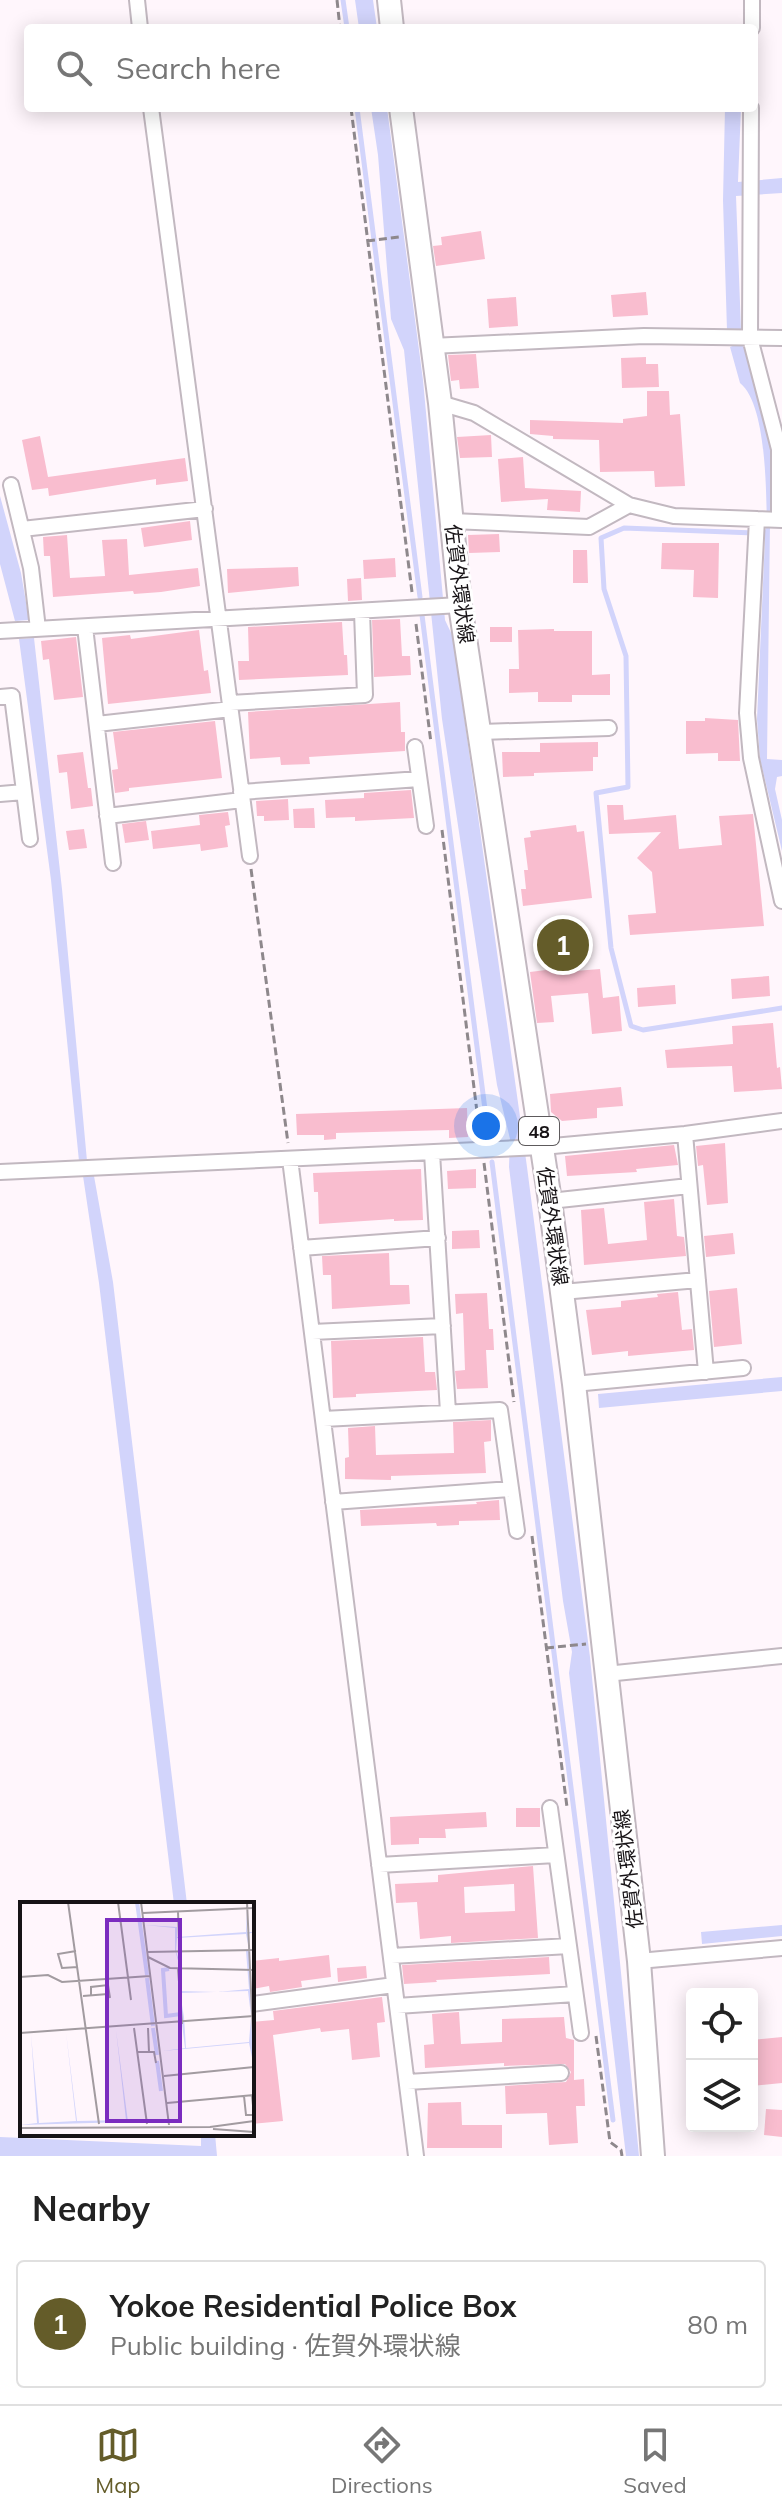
<!DOCTYPE html>
<html lang="en">
<head>
<meta charset="utf-8">
<style>
	body { margin:0; font-family:Mulish,"Noto Sans JP",sans-serif; background:#f2f2f2; color:#222 }
	.controls { position:absolute; right:24px; bottom:24px; display:grid; overflow:hidden; border-radius:8px; box-shadow:0 4px 20px #0003 }
	.controls button { width:72px; height:72px; display:grid; place-items:center; padding:0; border:0; border-bottom:2px solid #e0e0e0; background:#fff; color:#222; font:40px sans-serif }
	.you { position:absolute; left:486px; top:1126px; width:28px; height:28px; margin:-20px; border:6px solid #fff; border-radius:50%; background:#1a73e8; box-shadow:0 0 0 12px #1a73e833 }
	.badge { display:grid; place-items:center; width:52px; height:52px; border-radius:50%; background:#645c29; color:#fff; font-size:26px; font-weight:700 }
	.pin { position:absolute; translate:-50% -50%; border:4px solid #fff; box-shadow:0 2px 8px #0006 }
	.list { margin:0; padding:0; list-style:none }
	h2 { display:flex; justify-content:space-between; align-items:center; height:104px; margin:0; padding:0 32px; font-size:34px }
	h2 small { font-size:26px; font-weight:400; color:#767676 }
	.list li { display:grid; grid-template-columns:52px 1fr auto; gap:24px; align-items:center; box-sizing:border-box; height:128px; margin:0 16px 16px; padding:0 16px; border:2px solid #e0e0e0; border-radius:8px }
	.list b { display:block; font-size:30px; white-space:nowrap }
	.list p { margin:0; font-size:26px; white-space:nowrap; color:#767676 }
	.list em { font-size:26px; font-style:normal; color:#767676 }
	.icon { flex:none; width:44px; height:44px; fill:none; stroke:currentColor; stroke-width:2; stroke-linecap:round; stroke-linejoin:round }
	.map { position:relative; flex:none; width:782px; height:2156px; overflow:hidden }
	.search { position:absolute; background:#fff; box-shadow:0 4px 20px #0003; left:24px; right:24px; top:24px; height:88px; display:flex; align-items:center; gap:20px; box-sizing:border-box; padding:0 28px; border-radius:8px; color:#767676; font-size:30px }
	.sheet { height:248px; background:#fff }
	nav { display:flex; justify-content:space-around; align-items:center; box-sizing:border-box; height:112px; border-top:2px solid #e0e0e0; background:#fff; font-size:22px; color:#767676 }
	nav a { display:grid; justify-items:center; gap:4px }
	nav .on { color:#645c29 }
	.map>svg:first-child { display:block }
	.water { fill:#d2d4fb }
	.lines { fill:none; stroke-linecap:round; stroke-linejoin:round }
	.stream { stroke:#d2d4fb; stroke-width:5 }
	.building { fill:#f9bdcf; fill-rule:evenodd }
	.minor-casing { stroke:#c2b8c0; stroke-width:18 }
	.primary-casing { stroke:#c2b8c0; stroke-width:26 }
	.path { stroke:#8e888c; stroke-width:3; stroke-dasharray:8 4; stroke-linecap:butt }
	.minor { stroke:#fff; stroke-width:14 }
	.primary { stroke:#fff; stroke-width:22 }
	.labels { text-anchor:middle; dominant-baseline:central; stroke-width:6; stroke-linejoin:round; paint-order:stroke }
	.shield { fill:#fff; stroke:#5d5a5c; stroke-width:2 }
	.shield-label { font-size:18px; font-weight:bold; fill:#171316 }
	.street-label { font-size:20px; fill:#171316; stroke:#fff }
	.inset-river { fill:none; stroke:#d2d4fb; stroke-width:4 }
	.inset-road { fill:none; stroke:#a29ba0; stroke-width:2 }
	.view { fill:#7b2cbf; fill-opacity:0.15; stroke:#7b2cbf; stroke-width:4 }
	.inset-edge { fill:none; stroke:#171316; stroke-width:4 }
</style>
</head>
<body>
<div class="map">
<svg width="782" height="2156" viewBox="0 0 782 2156">
	<rect width="100%" height="100%" fill="#fff6fc"/>
	<!-- water -->
	<path class="water" d="M355,0H373L377,28H359Z
		M371,108H387L423,380L445,620L453,637L527,1167L590,1657L639,2156H626L569,1673L572,1652L563,1601L509,1167L510,1139L497,1085L442,719L404,350L391,319L378,155Z
		M725,108H741L738,182L782,178V193L736,196L741,330L737,333L739,344L746,348L771,445L767,759L782,760V776L777,777L775,789L782,820V851L760,759L757,719L765,539L763,533L767,527C766,493 767,405 740,383L730,347L735,345L733,332L727,330L723,200Z
		M0,496L21,573L29,620L15,621L0,564Z
		M34,638L62,889L87,1161H79L51,880L19,639Z
		M83,1176H94L113,1282L187,1904H174L99,1283Z
		M782,1377V1391L599,1408L598,1394Z
		M782,1925V1936L702,1944L701,1932Z
		M201,2134H215L217,2156H0V2137L201,2146Z"/>
	<g class="lines">
		<!-- stream -->
		<path class="stream" d="M343,0L347,28
			M357,108L420,597
			M754,533L624,528L601,538L604,589L626,656L628,787L596,793L611,948L631,1026L643,1030L782,1008
			M422,615L489,1141
			M492,1162L613,2120"/>
	</g>
	<!-- building -->
	<path class="building" d="M481,231L485,259L436,266L433,246L442,245L441,237Z
		M646,292L648,315L613,317L611,295Z
		M516,297L518,326L489,328L487,299Z
		M476,354L479,388L460,389L459,380L451,381L448,355Z
		M646,357V364H658L659,387L622,388L621,358Z
		M647,391H669L670,415L680,414L685,486L655,487L654,471L600,472L599,440L553,439V436L530,434V420L623,423V419L647,416Z
		M491,435L492,457L460,458L457,437Z
		M40,436L48,477L185,458L188,481L156,485V479L49,496L48,488L32,490L22,440Z
		M523,457L525,488L581,491L580,512L547,510L548,499L501,502L498,459Z
		M190,521L192,540L144,547L141,528Z
		M499,534L500,552L469,553L468,535Z
		M67,535L70,578L105,576L102,540L127,539L129,575L198,568L200,586L161,592L134,594L133,591L53,597L50,556H44L43,537Z
		M662,543H719L718,598L693,597L694,570L661,569Z
		M573,550H587L588,583H573Z
		M395,558L396,577L364,579L363,560Z
		M298,567L299,586L228,593L227,569Z
		M361,578L362,600L348,601L347,579Z
		M400,619L402,656H410L411,675L374,677L372,620Z
		M342,622L344,655H347L348,675L239,680L238,661H249L248,627Z
		M490,627H512V642H490Z
		M554,629V631H592V675L610,674V695H572V702H538V692L509,693V669H519L518,630Z
		M199,630L204,671L208,670L211,693L108,704L102,638L130,635L131,639Z
		M76,637L83,697L54,700L49,659L43,660L41,641Z
		M400,702L401,732H405V751L309,757L310,764L281,765L280,757L250,759L248,712Z
		M705,718L738,720L740,761H718V753L686,754V721H705Z
		M215,721L222,778L129,788V791L115,793L112,770L118,769L113,732Z
		M598,742V757H593V771L534,773V776L503,777L502,752H540V743Z
		M83,752L88,788H91L93,806L71,809L67,772L59,773L57,755Z
		M411,790L414,818L355,821V817L326,818L325,800L364,798V793Z
		M288,799L289,820L264,821V816H257L256,801Z
		M607,805H623L624,820L676,815L679,849L722,845L719,816L753,814L764,926L630,935L628,915L656,913L652,872L637,858L661,832L609,834Z
		M314,808L315,828H294L293,809Z
		M228,812L230,825L225,826L228,847L201,851L200,844L153,849L151,831L200,825L199,815Z
		M146,821L149,840L125,843L122,824Z
		M576,825L577,832L584,831L592,898L523,906L521,889H526L524,870H528L524,838L531,837L530,831Z
		M84,829L87,848L69,850L66,831Z
		M575,931V971L600,969L603,998L619,996L622,1031L592,1034L588,993L551,996L554,1022L537,1023L530,972L546,970L545,932Z
		M769,976L770,996L732,999L731,979Z
		M675,985L676,1004L638,1007L637,988Z
		M773,1023L777,1068L780,1067L782,1089L734,1092L732,1066L667,1068L665,1050L733,1044L732,1026Z
		M621,1087L623,1106L597,1108V1118L562,1121L551,1112L550,1094Z
		M467,1108L468,1137L449,1138V1130L336,1133V1139L324,1140V1135H297L296,1114Z
		M725,1143L728,1203L707,1205L703,1165L698,1166L696,1146Z
		M674,1145L678,1165L636,1169L637,1172L567,1176L565,1156Z
		M421,1169L423,1220L394,1221V1219L319,1224L318,1192H314L313,1173Z
		M476,1169V1188L448,1189L447,1171Z
		M674,1199L677,1236L684,1237L686,1256L584,1265L581,1210L604,1208L608,1244L647,1240L644,1202Z
		M479,1230L480,1248L452,1249V1231Z
		M733,1233L735,1254L706,1257L704,1236Z
		M389,1253L390,1285H409L410,1304L332,1309L331,1275H323L322,1256Z
		M737,1288L742,1344L714,1347L709,1291Z
		M678,1292L682,1330L692,1329L694,1350L628,1356V1351L592,1355L586,1310L621,1307V1301L658,1297L657,1294Z
		M487,1293L489,1329H493L494,1350H486L488,1388L457,1389L455,1371L465,1370L463,1313L456,1314L455,1294Z
		M423,1337L425,1372H435L437,1390L356,1394V1397L333,1398L331,1341Z
		M491,1420V1441L484,1442L486,1473L391,1476V1480L345,1479V1458L349,1457L348,1428L375,1426L376,1455L454,1453L453,1422Z
		M499,1500L500,1520L459,1521V1525L437,1526L436,1523L361,1526L360,1510L477,1504L476,1502Z
		M516,1808H540V1827H516Z
		M486,1812L487,1827L445,1829L446,1838H419V1844L391,1845L390,1817Z
		M533,1866L538,1938L451,1943V1936L420,1939L417,1902L396,1903L395,1884L438,1882V1875ZM514,1884L515,1911L465,1913L464,1887Z
		M329,1955L331,1977L301,1981L302,1987L270,1992L269,1986L252,1989V1961L279,1958V1961Z
		M549,1957L550,1974L436,1980L437,1982L404,1984L402,1965Z
		M366,1966L367,1978L338,1982L337,1968Z
		M382,1997L385,2022L377,2023L380,2057L352,2060L349,2029L321,2032L320,2028L273,2035L283,2121L252,2124V2022L274,2020L273,2011Z
		M459,2012L461,2044L502,2042V2019L564,2017L566,2038L574,2040V2080L584,2079L585,2106H576L578,2143L549,2145L547,2113L506,2114L505,2086L566,2082L571,2072L565,2064L504,2066V2063L425,2068L424,2045L434,2044L432,2014Z
		M782,2037V2083L752,2086V2040Z
		M461,2102L462,2125H502V2148H427L428,2103Z
		M766,2109L782,2110V2137L764,2135Z"/>
	<g class="lines">
		<!-- minor casing -->
		<g class="minor-casing">
			<path id="minor" d="M137,0L140,28
				M752,28V0
				M151,108L250,856
				M751,108L750,338L779,449V520
				M431,346L644,336L782,338
				M440,403L474,413L629,505L674,516L782,520
				M11,485L31,568L38,629
				M757,519L747,713L751,758L782,901
				M452,521L589,527L629,505
				M22,529L205,509
				M85,627L113,863
				M0,631L460,605
				M0,697L12,696L30,839
				M230,703L365,695L362,612
				M97,724L231,709
				M481,732L609,728
				M415,747L426,826
				M241,792L419,779
				M0,794L24,792
				M107,816L242,800
				M685,1134L706,1372
				M432,1153L448,1412
				M290,1159L416,2156
				M0,1172L542,1147L685,1134L782,1121
				M550,1201L689,1186
				M301,1248L438,1238
				M562,1292L698,1280
				M312,1332L443,1326
				M574,1384L743,1368
				M323,1419L500,1410L517,1531
				M333,1502L511,1489
				M606,1674L782,1656
				M550,1808L581,2033
				M379,1865L556,1855
				M391,1956L569,1946
				M639,1961L782,1948
				M252,2004L394,1985
				M397,2006L575,1994
				M407,2082L561,2073"/>
		</g>
		<!-- primary casing -->
		<g class="primary-casing">
			<path id="primary" d="M389,0L392,28
				M401,108L440,403L460,605L550,1201L574,1384L639,1961L653,2156"/>
		</g>
		<!-- path -->
		<path class="path" d="M337,0L340,28
			M351,108L412,592
			M367,241L399,237
			M416,624L431,743
			M442,830L480,1136
			M251,869L288,1143
			M484,1163L514,1402
			M532,1536L567,1807
			M546,1648L586,1644
			M596,2036L610,2142L621,2150L622,2156"/>
		<!-- minor -->
		<use href="#minor" class="minor"/>
		<!-- primary -->
		<use href="#primary" class="primary"/>
	</g>
	<g class="labels">
		<!-- shield labels -->
		<rect class="shield" x="519" y="1117" width="40" height="28" rx="6"/>
		<g class="shield-label">
			<text x="539" y="1131">48</text>
		</g>
		<!-- street labels -->
		<g class="street-label">
			<text transform="translate(460 584) rotate(83)">佐賀外環状線</text>
			<text transform="translate(553 1226) rotate(82)">佐賀外環状線</text>
			<text transform="translate(628 1869) rotate(-97)">佐賀外環状線</text>
		</g>
	</g>
	<!-- overview -->
	<g transform="translate(20 1902)">
		<rect width="234" height="234" fill="#fff6fc"/>
		<path d="M226,7L227,30H234L228,32L229,47L226,32L157,36L156,49L159,59V89L197,90L229,87L226,49H229L231,114L228,89L160,91L164,115L166,146L229,140L231,115L234,165L229,141L143,149L165,146L158,89L159,62L155,48V26L125,23L157,25V35L226,30ZM96,128L108,220L0,223L17,221L11,132L19,221L56,219L46,130L57,219L106,218Z" fill="#d2d4fb"/>
		<path class="inset-river" d="M117,0L127,73M149,67L143,68L146,114L161,112M127,76L133,124M133,126L137,153M137,159L141,189"/>
		<path class="inset-road" d="M48,0L79,222M98,0L111,98M121,0L149,223M227,0L234,153M158,10L160,66M123,11L234,6M56,49L38,52L42,66L58,65M128,50L234,48M128,55L150,66L234,68M158,66L162,122M0,75L28,73L42,80L130,74M63,94L88,92M71,94V85L88,83L90,96M114,126L127,222M128,126L129,150M0,131L234,114M117,150H134L136,161M144,174L234,165M224,194L226,213H234L232,194M147,201L234,193M0,226L190,225L234,219M193,227L234,230"/>
		<path class="view" d="M87,18H160V219H87Z"/>
		<rect width="234" height="234" class="inset-edge"/>
	</g>
</svg>
<div class="controls">
<button><svg class="icon" aria-label="locate" viewBox="0 0 24 24"><circle cx="12" cy="12" r="6"/><path d="M12 2v4M12 18v4M2 12h4M18 12h4"/></svg></button>
<button><svg class="icon" aria-label="layers" viewBox="0 0 24 24"><path d="M12 4l9 5-9 5-9-5zM3 14l9 5 9-5"/></svg></button>
</div>
<div class="you"></div>
<div class="pin badge" style="left:563px;top:945px">1</div>
<div class="search"><svg class="icon" aria-label="search" viewBox="0 0 24 24"><circle cx="10" cy="10" r="6"/><path d="M15 15l6 6"/></svg>Search here</div>
</div>
<section class="sheet">
<h2>Nearby<small></small></h2>
<ul class="list">
<li><span class="badge">1</span><div><b>Yokoe Residential Police Box</b><p>Public building · 佐賀外環状線</p></div><em>80 m</em></li>
</ul>
</section>
<nav>
<a class="on"><svg class="icon" aria-label="map" viewBox="0 0 24 24"><path d="M3 6l6-2 6 2 6-2v14l-6 2-6-2-6 2zM9 4v14M15 6v14"/></svg>Map</a>
<a><svg class="icon" aria-label="directions" viewBox="0 0 24 24"><path d="M12 3l9 9-9 9-9-9zM9 14v-3h6M13 9l2 2-2 2"/></svg>Directions</a>
<a><svg class="icon" aria-label="saved" viewBox="0 0 24 24"><path d="M7 4h10v16l-5-4-5 4z"/></svg>Saved</a>
</nav>
</body>
</html>
